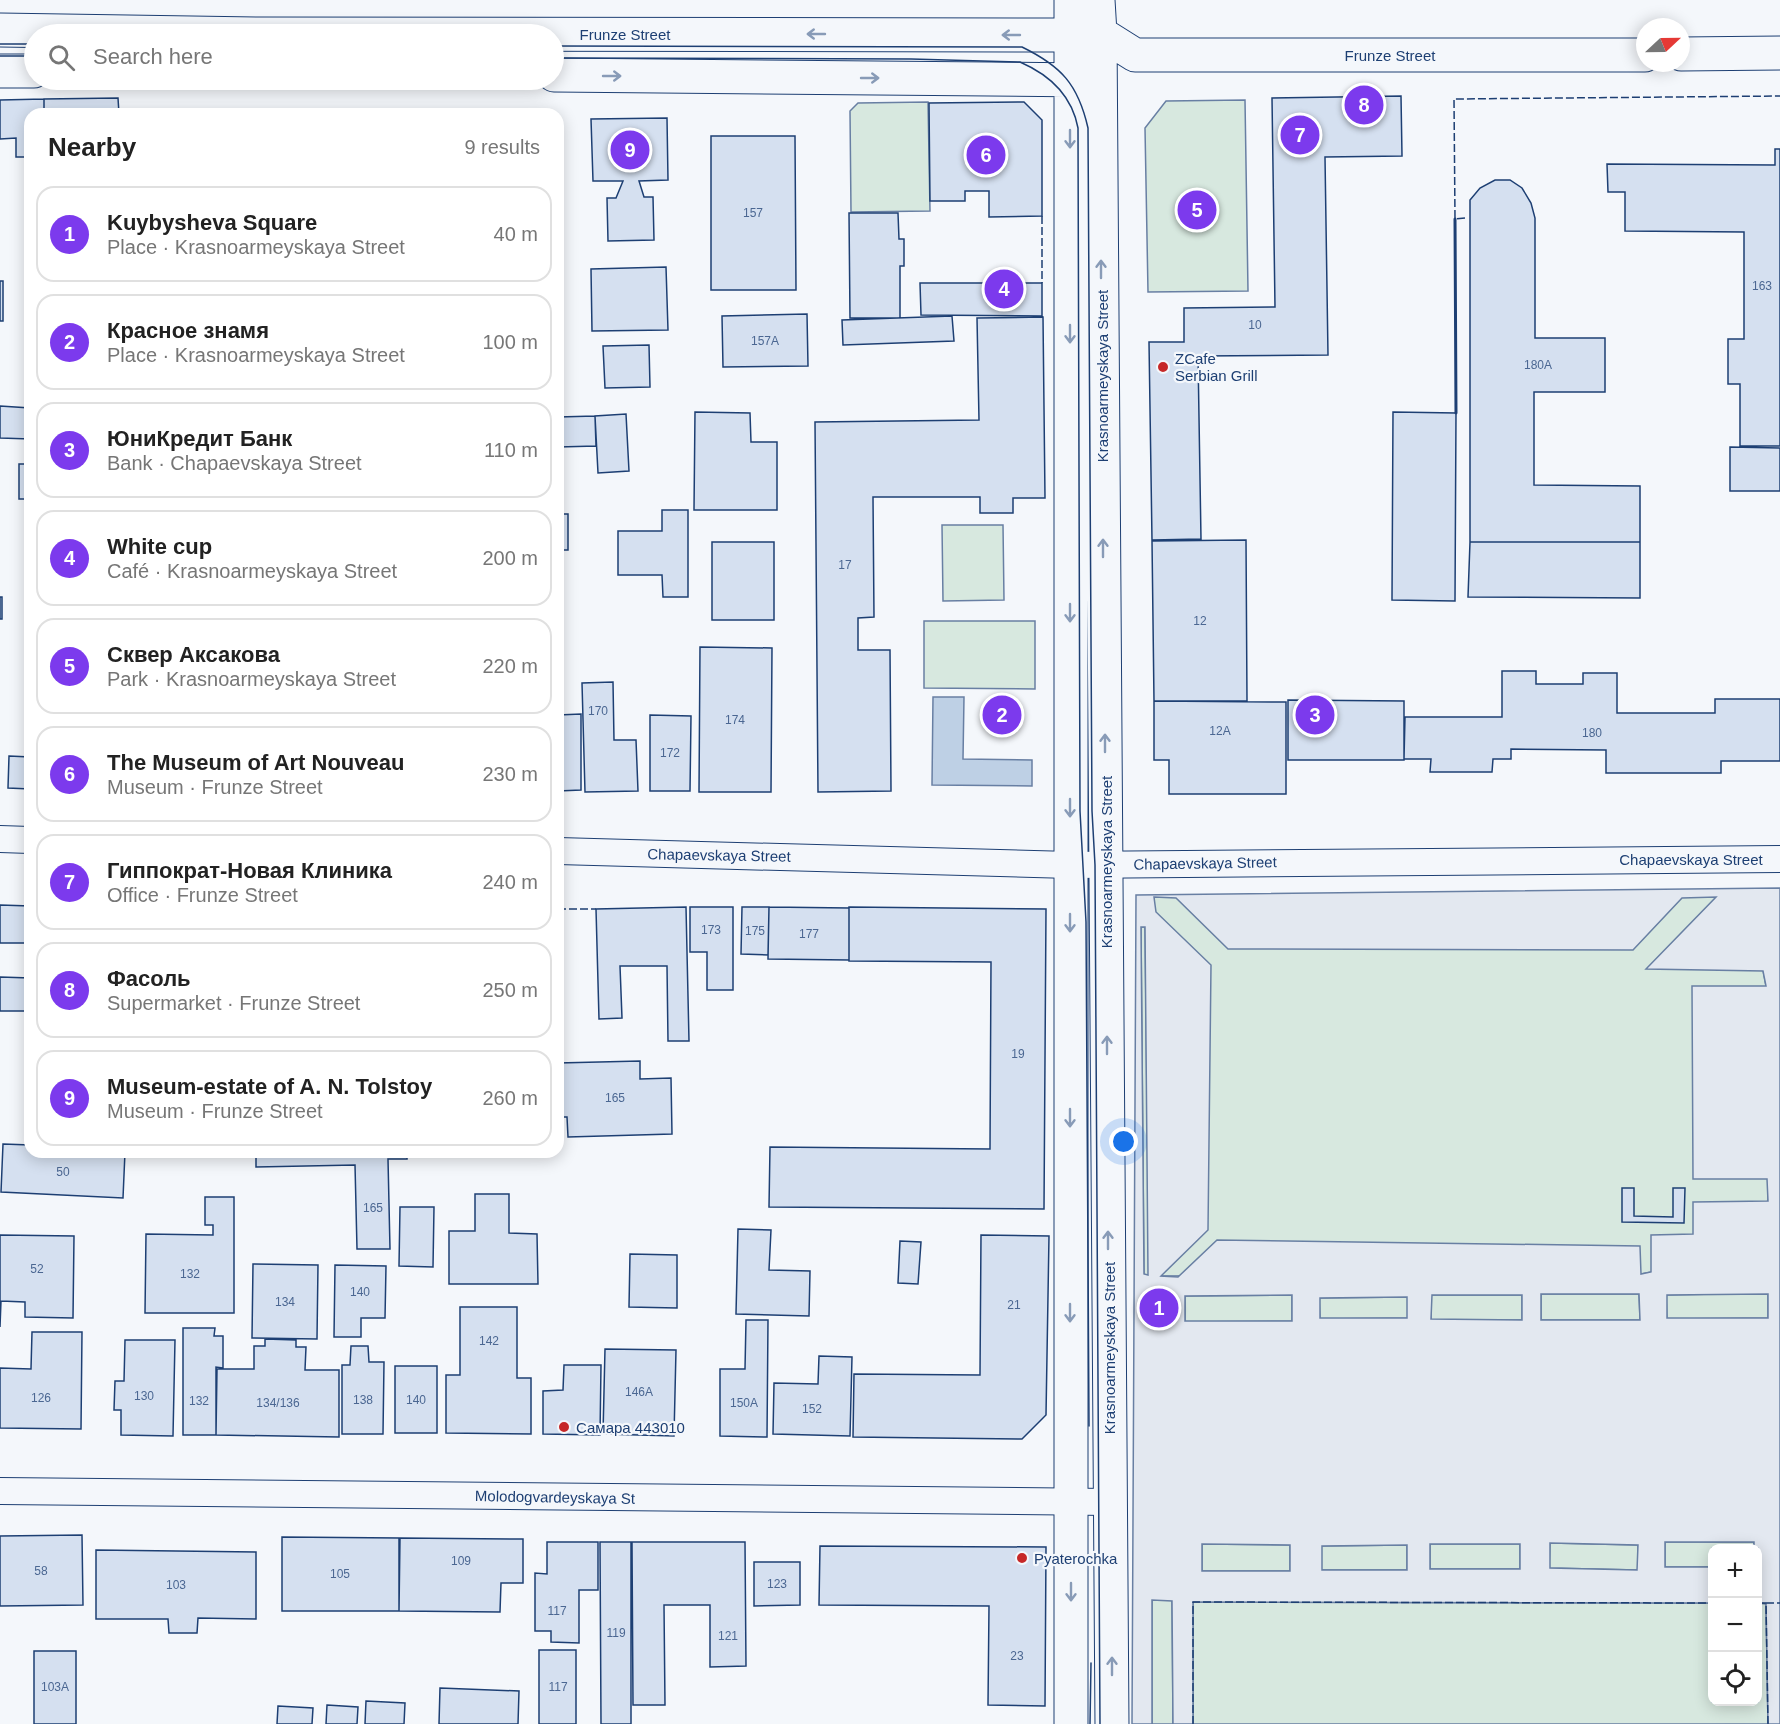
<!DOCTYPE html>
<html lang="en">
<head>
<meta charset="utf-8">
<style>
	body { margin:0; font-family:Arial,sans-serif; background:#f6f6f6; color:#222 }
	.controls { position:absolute; right:18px; bottom:18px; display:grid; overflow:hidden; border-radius:12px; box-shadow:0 3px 15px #0003 }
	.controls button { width:54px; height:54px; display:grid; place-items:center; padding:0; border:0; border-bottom:2px solid #e0e0e0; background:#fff; color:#222; font:30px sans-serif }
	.compass { position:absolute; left:1636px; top:18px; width:54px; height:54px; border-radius:50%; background:#fff; box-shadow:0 3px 15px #0003; rotate:68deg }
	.you { position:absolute; left:1124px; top:1142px; width:21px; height:21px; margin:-15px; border:4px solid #fff; border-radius:50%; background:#1a73e8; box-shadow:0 0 0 9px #1a73e833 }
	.badge { display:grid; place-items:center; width:39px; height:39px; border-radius:50%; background:#7c3aed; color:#fff; font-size:20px; font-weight:700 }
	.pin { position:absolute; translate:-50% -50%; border:3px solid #fff; box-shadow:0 2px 6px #0006 }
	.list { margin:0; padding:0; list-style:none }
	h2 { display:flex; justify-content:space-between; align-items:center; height:78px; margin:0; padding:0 24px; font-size:26px }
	h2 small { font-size:20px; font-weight:400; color:#767676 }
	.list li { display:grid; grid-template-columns:39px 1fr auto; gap:18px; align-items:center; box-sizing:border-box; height:96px; margin:0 12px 12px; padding:0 12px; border:2px solid #e0e0e0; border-radius:18px }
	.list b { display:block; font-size:22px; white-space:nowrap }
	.list p { margin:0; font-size:20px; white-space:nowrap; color:#767676 }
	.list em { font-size:20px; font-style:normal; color:#767676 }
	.icon { flex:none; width:33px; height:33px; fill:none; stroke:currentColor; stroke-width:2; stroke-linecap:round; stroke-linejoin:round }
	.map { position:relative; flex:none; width:1780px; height:1724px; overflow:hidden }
	.search { position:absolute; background:#fff; box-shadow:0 3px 15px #0003; left:24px; top:24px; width:540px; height:66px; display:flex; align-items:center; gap:15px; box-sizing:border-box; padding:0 21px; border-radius:33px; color:#767676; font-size:22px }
	.panel { position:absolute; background:#fff; box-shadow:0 3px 15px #0003; left:24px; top:108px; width:540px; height:1050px; border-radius:18px }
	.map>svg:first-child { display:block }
	.green { fill:#d7e8df; stroke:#687fa3; stroke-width:1.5 }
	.parking { fill:#e3e8f0; stroke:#687fa3; stroke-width:1.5; fill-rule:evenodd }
	.water { fill:#bed0e5; stroke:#687fa3; stroke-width:1.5 }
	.building { fill:#d5e0f0; stroke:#1d3f73; stroke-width:1.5 }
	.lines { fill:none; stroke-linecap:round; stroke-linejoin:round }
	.street-casing { stroke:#1d3f73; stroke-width:28 }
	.secondary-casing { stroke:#1d3f73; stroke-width:35 }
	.street { stroke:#f4f7fb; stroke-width:26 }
	.secondary { stroke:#f4f7fb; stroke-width:33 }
	.tram { stroke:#1d3f73; stroke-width:1.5 }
	.fence { stroke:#1d3f73; stroke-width:1.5; stroke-dasharray:8 3; stroke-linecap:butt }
	.wall { stroke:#1d3f73; stroke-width:3 }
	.oneway { stroke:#889bb7 }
	.poi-dot { fill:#c62828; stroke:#f4f7fb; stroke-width:2 }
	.labels { text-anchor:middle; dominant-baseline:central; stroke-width:4.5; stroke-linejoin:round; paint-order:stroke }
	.number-label { font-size:12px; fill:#4b6792 }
	.street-label { font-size:15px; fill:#1d3f73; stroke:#f4f7fb }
	.poi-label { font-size:15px; fill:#1d3f73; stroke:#f4f7fb; text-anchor:start }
</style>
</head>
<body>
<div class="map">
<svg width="1780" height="1724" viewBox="0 0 1780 1724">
	<rect width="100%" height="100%" fill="#f4f7fb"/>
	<!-- green -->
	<path class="green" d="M1245,100L1248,291L1148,292L1145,128L1166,101Z
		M928,102L930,211L851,212L850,111L858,103Z
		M942,525H1003L1004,600L943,601Z
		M924,621H1035V689L924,688Z
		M1154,897H1717L1763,970L1766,986L1768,1201L1651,1272L1641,1274L1160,1276Z
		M1141,927H1145L1149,1275H1144Z
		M1768,1293V1318L1667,1319L1666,1295Z
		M1541,1294H1639L1640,1320H1541Z
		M1292,1295V1321L1185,1322V1296Z
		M1431,1295H1522V1320H1431Z
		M1408,1297V1318L1320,1319L1319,1298Z
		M1665,1542H1754V1548H1712V1567H1665Z
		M1550,1543L1638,1545V1570L1549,1568Z
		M1202,1544L1290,1545V1571H1202Z
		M1430,1544H1520V1569H1430Z
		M1407,1545V1570H1321V1546Z
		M1152,1600H1172L1173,1724H1152Z
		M1193,1602L1712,1603V1702H1758V1603H1766L1768,1724H1193Z"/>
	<!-- parking -->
	<path class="parking" d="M1780,888V1724H1768L1766,1604L1758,1603V1548H1754V1542H1665V1567H1712V1603L1193,1602V1724H1173L1172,1601L1152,1600V1724H1132L1136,895ZM1154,897L1176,898L1228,949L1633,950L1682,898L1716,897L1646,969L1763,971L1766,986H1692L1693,1179H1767L1768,1201L1693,1202V1234L1651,1235V1272L1641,1274L1640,1246L1217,1240L1178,1277L1161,1276L1208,1230L1211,965L1156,912ZM1141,927H1145L1148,1275L1144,1274ZM1541,1294H1639L1640,1320H1541ZM1768,1294V1318H1667V1295ZM1292,1295V1321H1185V1296ZM1522,1295V1320L1431,1319L1432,1295ZM1407,1297V1318H1320V1298ZM1550,1543L1638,1545L1637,1570L1550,1568ZM1202,1544L1290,1545V1571H1202ZM1430,1544H1520V1569H1430ZM1407,1545V1570H1322V1546Z"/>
	<!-- water -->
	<path class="water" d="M933,697H964L963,759L1032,760V786L932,785Z"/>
	<!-- building -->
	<path class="building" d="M1401,96L1402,156L1325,157L1328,355L1198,356L1201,539L1152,540L1149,342H1184V308L1275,307L1272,98Z
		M118,98L119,114H44V99Z
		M44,99V114H30V157H16V138L0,139V100Z
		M1024,102L1042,120V216L989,217V191H965V201H930L929,103Z
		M257,111H298L299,114H257Z
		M667,118L668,180L639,181L644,197H653L654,240L608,241L607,198H616L623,181H593L591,119Z
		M711,136H795L796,290H711Z
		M1775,149H1780V446H1740V384H1728V339H1744V232L1625,231V192H1608L1607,164L1775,165Z
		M1495,180H1510L1522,188L1531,203L1535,218V338H1605V392H1534V485L1640,486V542H1470V200L1480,188Z
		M849,213H898L899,239H904V266H900V318H850Z
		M27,253H30V288H27Z
		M666,267L668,330L592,331L591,269Z
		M0,281H3V321H0Z
		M920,283H1042V316L921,315Z
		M807,314L808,366L723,367L722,316Z
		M952,316L954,341L843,345L842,320Z
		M1043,317L1045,498H1013V513H980V497H873L874,617L858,618V650H890L891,791L818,792L815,422L979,420L977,318Z
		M27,325H30V407H27Z
		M649,345L650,387L605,388L603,346Z
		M0,406L30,408V439L0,438Z
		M695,412L750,413L751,442H777V510H694Z
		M1393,412L1456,413L1455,601L1392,600Z
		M626,414L629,471L598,473L595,416Z
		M595,416L596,446L558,447V417Z
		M1730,447L1780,448V491H1730Z
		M19,464H30V499H19Z
		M662,510H688V597H663L662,575H618V531H662Z
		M558,514H568V550H558Z
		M1246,540L1247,701H1154L1152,541Z
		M712,542H774V620H712Z
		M1470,542H1640V598L1468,597Z
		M0,597H2V619H0Z
		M700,647L772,648L771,792H699Z
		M1502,671H1536V684H1583V673H1617V713H1715V699H1780V761H1721V773H1606V750L1511,749V759H1493L1492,772H1430L1431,759H1404L1405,717H1502Z
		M613,682L614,740H636L638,791L585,792L582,683Z
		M1288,700L1404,701V760H1288Z
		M1154,701L1286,702V794H1169V760H1154Z
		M581,714V790L558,791V715Z
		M650,715L691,716L690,791H650Z
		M9,756L30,757V789L8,788Z
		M0,905L30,906V943H0Z
		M686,907L689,1041H668L667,966H620L622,1018L599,1019L596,909Z
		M690,907H733V990H707V952H690Z
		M742,907H769L768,955L741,954Z
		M769,907L849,908V960L768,959Z
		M849,907L1046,909L1044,1209L769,1207L770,1147L990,1149L991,962L849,961Z
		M0,977L30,978V1011H0Z
		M640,1061V1079L671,1078L672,1134L568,1137L567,1117H558V1063Z
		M3,1144L30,1145V1152H125L123,1198L1,1192Z
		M256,1152H407V1159H388L390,1249H357L355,1165L256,1167Z
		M1622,1188H1634V1216L1673,1217V1188H1685L1684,1223L1622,1222Z
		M475,1194H509V1233L537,1234L538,1284H449V1231H475Z
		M205,1197H234V1313H145L146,1234L213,1235V1225H205Z
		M400,1207H434L433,1267L399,1266Z
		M738,1229L771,1230L769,1270L810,1271L809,1316L736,1314Z
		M0,1235L74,1236L73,1318L25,1317V1302L1,1301L0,1327Z
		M981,1235L1049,1236L1046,1415L1022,1439L853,1437L854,1374L980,1375Z
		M900,1241L921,1242L918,1284L898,1283Z
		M630,1254L677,1255V1308L629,1307Z
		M253,1264L318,1265L317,1339L252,1338Z
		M335,1265L386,1266L385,1318H361V1337H334Z
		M460,1307H517V1378H531V1434L446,1433V1375H460Z
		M746,1320H768L767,1437L720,1436V1369H745Z
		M183,1328H215L214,1336H223V1368L216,1367V1435H183Z
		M32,1332H82L81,1429L0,1428V1368L31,1369Z
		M265,1339L296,1340V1347H306L305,1370H339V1437L216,1435L217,1369H254V1346H265Z
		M125,1340H175L173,1436L121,1435V1410H114L115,1381H124Z
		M351,1346H368L369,1362H384L383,1434H342V1365H350Z
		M605,1349L676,1350L674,1436L603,1434Z
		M819,1356L852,1357L850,1436L773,1434L774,1383L818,1384Z
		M564,1365H601L600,1435L543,1434V1391L563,1390Z
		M395,1366H437V1433H395Z
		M82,1535L83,1605L0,1606V1536Z
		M282,1537L399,1538V1611H282Z
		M400,1538L523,1539V1583H501L500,1612L399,1611Z
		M547,1542H598V1590H579V1643L551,1642V1631H535V1573L547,1574Z
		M600,1542H631V1724H601Z
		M632,1542H745L746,1666L710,1667V1605H664L665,1705H633Z
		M820,1546L1046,1547L1045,1706L988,1705L989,1606L819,1605Z
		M96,1550L256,1552V1619L198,1618L197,1633H169L168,1619H96Z
		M754,1562H800V1605L754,1606Z
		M539,1650H576V1724H539Z
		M34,1651H76V1724H34Z
		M440,1688L519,1691L518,1724H439Z
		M366,1701L405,1703L404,1724H365Z
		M327,1705L358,1707L357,1724H326Z
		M278,1706L313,1708L312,1724H277Z"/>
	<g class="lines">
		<!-- street casing -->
		<g class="street-casing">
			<path id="street" d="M0,839L30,840
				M558,851L1070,865L1780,859
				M0,1491L1110,1502"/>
		</g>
		<!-- secondary casing -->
		<g class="secondary-casing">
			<path id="secondary" d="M1071,0V1724
				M1098,0L1100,33L1112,1724
				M0,30L256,34L1070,35L1100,33L1135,55H1645
				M1681,54L1780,53
				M0,71H34
				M554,75L1091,80"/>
		</g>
		<!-- street -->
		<use href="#street" class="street"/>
		<!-- secondary -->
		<use href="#secondary" class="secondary"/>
		<!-- tram -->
		<path class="tram" d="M0,44H34
			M554,46L1022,47C1061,66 1078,84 1088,128L1092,811L1095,865L1100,1724
			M0,56H34
			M554,58L911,59L1020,62C1050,75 1072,96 1078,128L1080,811L1086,922L1089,1426
			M1090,1724L1091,1663"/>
		<!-- fence -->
		<path class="fence" d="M1042,216V283
			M1465,218L1455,219L1454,99L1780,96
			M558,909H596
			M1758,1603H1766L1768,1724
			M1766,1603H1780
			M1193,1724V1602L1712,1603"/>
		<!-- wall -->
		<path class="wall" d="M1455,219L1456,413"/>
	</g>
	<!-- one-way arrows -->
	<defs><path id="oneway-shaft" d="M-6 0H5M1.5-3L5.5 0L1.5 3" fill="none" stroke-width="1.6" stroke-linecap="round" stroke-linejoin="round" transform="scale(1.5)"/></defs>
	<g class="oneway">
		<use href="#oneway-shaft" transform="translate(816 34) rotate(-180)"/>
		<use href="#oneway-shaft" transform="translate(1011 35) rotate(-180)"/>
		<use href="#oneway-shaft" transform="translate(612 76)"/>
		<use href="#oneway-shaft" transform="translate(870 78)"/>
		<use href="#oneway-shaft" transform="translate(1070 139) rotate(90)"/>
		<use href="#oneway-shaft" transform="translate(1101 269) rotate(-90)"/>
		<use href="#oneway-shaft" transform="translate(1070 334) rotate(90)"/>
		<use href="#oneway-shaft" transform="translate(1103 548) rotate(-90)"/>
		<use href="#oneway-shaft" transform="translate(1070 613) rotate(90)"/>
		<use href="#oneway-shaft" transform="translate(1105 743) rotate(-90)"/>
		<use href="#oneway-shaft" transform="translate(1070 808) rotate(90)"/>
		<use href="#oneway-shaft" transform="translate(1070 923) rotate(90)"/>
		<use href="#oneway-shaft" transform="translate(1107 1045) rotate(-90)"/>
		<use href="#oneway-shaft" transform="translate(1070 1118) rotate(90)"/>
		<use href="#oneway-shaft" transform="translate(1108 1240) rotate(-90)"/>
		<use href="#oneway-shaft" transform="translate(1070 1313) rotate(90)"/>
		<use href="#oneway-shaft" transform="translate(1071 1592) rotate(90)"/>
		<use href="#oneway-shaft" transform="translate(1112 1666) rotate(-90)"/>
	</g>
	<!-- markers -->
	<g class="poi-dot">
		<circle cx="1163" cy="367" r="6"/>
		<circle cx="564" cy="1427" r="6"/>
		<circle cx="1022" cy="1558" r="6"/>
	</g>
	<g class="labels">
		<!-- number labels -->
		<g class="number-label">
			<text x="753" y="213">157</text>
			<text x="1762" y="286">163</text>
			<text x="1255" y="325">10</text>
			<text x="765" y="341">157А</text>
			<text x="1538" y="365">180А</text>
			<text x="845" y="565">17</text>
			<text x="1200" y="621">12</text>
			<text x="598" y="711">170</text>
			<text x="735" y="720">174</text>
			<text x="1220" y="731">12А</text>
			<text x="1592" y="733">180</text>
			<text x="670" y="753">172</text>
			<text x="711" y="930">173</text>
			<text x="755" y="931">175</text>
			<text x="809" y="934">177</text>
			<text x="1018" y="1054">19</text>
			<text x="615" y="1098">165</text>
			<text x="63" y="1172">50</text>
			<text x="373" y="1208">165</text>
			<text x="37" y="1269">52</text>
			<text x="190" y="1274">132</text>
			<text x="360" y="1292">140</text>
			<text x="285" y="1302">134</text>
			<text x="1014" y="1305">21</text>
			<text x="489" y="1341">142</text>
			<text x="639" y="1392">146А</text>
			<text x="144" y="1396">130</text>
			<text x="41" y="1398">126</text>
			<text x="363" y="1400">138</text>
			<text x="416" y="1400">140</text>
			<text x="199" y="1401">132</text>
			<text x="278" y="1403">134/136</text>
			<text x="744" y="1403">150А</text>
			<text x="812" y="1409">152</text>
			<text x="461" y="1561">109</text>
			<text x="41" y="1571">58</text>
			<text x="340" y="1574">105</text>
			<text x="777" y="1584">123</text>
			<text x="176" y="1585">103</text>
			<text x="557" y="1611">117</text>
			<text x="616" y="1633">119</text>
			<text x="728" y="1636">121</text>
			<text x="1017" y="1656">23</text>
			<text x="55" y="1687">103А</text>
			<text x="558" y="1687">117</text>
		</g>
		<!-- street labels -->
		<g class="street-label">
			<text x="625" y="34">Frunze Street</text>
			<text x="1390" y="55">Frunze Street</text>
			<text transform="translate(1102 376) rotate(-90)">Krasnoarmeyskaya Street</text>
			<text transform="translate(719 855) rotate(1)">Chapaevskaya Street</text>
			<text x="1691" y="859">Chapaevskaya Street</text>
			<text transform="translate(1106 862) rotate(-90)">Krasnoarmeyskaya Street</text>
			<text transform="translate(1205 863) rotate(-1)">Chapaevskaya Street</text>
			<text transform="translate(1109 1348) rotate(-90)">Krasnoarmeyskaya Street</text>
			<text transform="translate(555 1497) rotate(1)">Molodogvardeyskaya St</text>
		</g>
		<!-- poi labels -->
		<g class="poi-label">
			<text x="1175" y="358">ZCafe<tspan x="1175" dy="17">Serbian Grill</tspan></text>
			<text x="576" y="1427">Самара 443010</text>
			<text x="1034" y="1558">Pyaterochka</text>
		</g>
	</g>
</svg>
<div class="controls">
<button>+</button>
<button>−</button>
<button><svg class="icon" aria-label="locate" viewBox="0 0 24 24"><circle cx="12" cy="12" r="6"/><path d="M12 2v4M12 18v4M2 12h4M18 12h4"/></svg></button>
</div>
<svg class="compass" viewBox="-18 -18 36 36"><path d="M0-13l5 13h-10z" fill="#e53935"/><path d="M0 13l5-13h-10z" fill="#767676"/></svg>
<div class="you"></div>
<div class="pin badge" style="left:1159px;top:1308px">1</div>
<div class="pin badge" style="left:1002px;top:715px">2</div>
<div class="pin badge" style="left:1315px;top:715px">3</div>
<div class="pin badge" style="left:1004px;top:289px">4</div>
<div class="pin badge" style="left:1197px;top:210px">5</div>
<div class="pin badge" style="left:986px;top:155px">6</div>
<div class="pin badge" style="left:1300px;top:135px">7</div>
<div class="pin badge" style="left:1364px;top:105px">8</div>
<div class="pin badge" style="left:630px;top:150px">9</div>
<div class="search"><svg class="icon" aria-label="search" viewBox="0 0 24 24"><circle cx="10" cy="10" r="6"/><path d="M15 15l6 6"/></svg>Search here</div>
<section class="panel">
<h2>Nearby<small>9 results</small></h2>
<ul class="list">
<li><span class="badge">1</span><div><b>Kuybysheva Square</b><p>Place · Krasnoarmeyskaya Street</p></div><em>40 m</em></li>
<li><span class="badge">2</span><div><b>Красное знамя</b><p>Place · Krasnoarmeyskaya Street</p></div><em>100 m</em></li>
<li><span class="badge">3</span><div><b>ЮниКредит Банк</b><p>Bank · Chapaevskaya Street</p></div><em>110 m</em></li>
<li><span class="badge">4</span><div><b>White cup</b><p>Café · Krasnoarmeyskaya Street</p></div><em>200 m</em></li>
<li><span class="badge">5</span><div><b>Сквер Аксакова</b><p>Park · Krasnoarmeyskaya Street</p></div><em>220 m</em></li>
<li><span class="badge">6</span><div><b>The Museum of Art Nouveau</b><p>Museum · Frunze Street</p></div><em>230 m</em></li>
<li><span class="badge">7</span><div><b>Гиппократ-Новая Клиника</b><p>Office · Frunze Street</p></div><em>240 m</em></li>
<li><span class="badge">8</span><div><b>Фасоль</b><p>Supermarket · Frunze Street</p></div><em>250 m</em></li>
<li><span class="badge">9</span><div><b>Museum-estate of A. N. Tolstoy</b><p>Museum · Frunze Street</p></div><em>260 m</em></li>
</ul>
</section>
</div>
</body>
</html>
